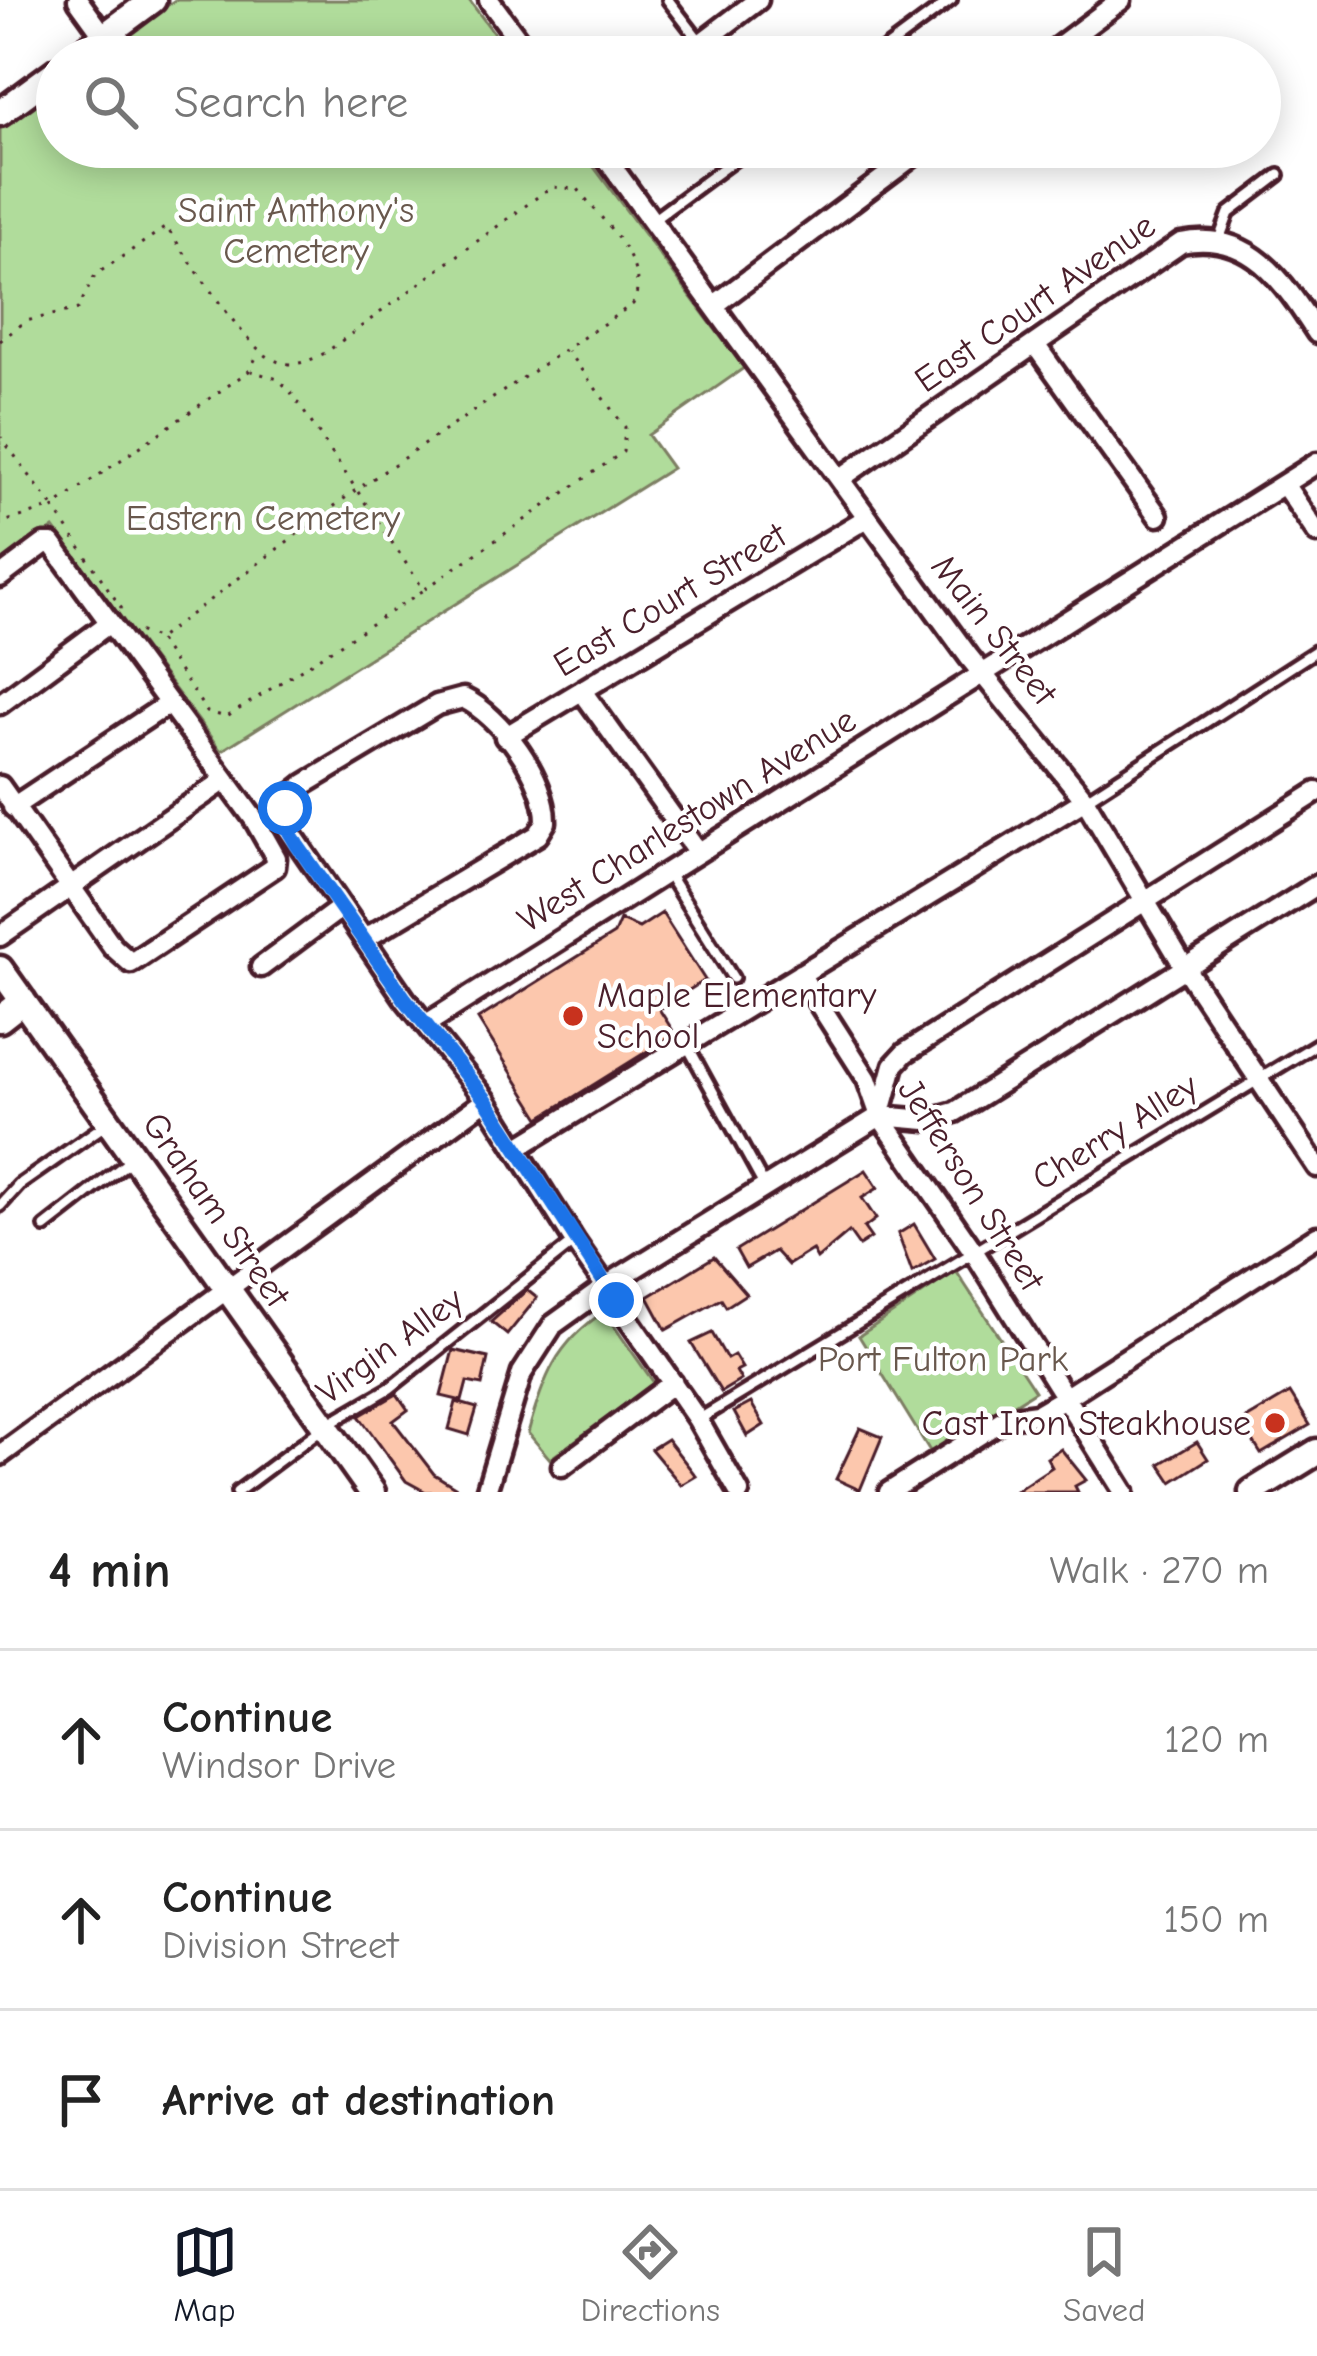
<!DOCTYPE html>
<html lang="en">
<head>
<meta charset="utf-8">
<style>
	body { margin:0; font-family:"Comic Neue",sans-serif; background:#f2f2f2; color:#222 }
	.stop { position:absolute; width:36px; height:36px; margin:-27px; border:9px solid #1a73e8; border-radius:50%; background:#fff }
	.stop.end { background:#1a73e8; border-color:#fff; box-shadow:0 3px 12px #0008 }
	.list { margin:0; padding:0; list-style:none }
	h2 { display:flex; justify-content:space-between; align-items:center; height:156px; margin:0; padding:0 48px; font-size:51px }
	h2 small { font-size:39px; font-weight:400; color:#767676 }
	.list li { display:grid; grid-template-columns:78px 1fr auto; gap:36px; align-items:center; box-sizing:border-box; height:180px; padding:0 48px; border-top:3px solid #e0e0e0 }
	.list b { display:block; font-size:45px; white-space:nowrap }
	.list p { margin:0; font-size:39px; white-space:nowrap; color:#767676 }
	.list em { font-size:39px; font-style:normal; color:#767676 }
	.icon { flex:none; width:66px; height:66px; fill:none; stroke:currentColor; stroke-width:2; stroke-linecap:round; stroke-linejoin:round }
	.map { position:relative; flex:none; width:1317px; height:1492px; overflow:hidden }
	.search { position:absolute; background:#fff; box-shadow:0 6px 30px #0003; left:36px; right:36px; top:36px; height:132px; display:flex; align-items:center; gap:30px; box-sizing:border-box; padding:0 42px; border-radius:66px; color:#767676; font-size:45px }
	.sheet { height:696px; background:#fff }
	nav { display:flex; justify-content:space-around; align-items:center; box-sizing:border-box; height:168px; border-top:3px solid #e0e0e0; background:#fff; font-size:33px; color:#767676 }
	nav a { display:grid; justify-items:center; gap:6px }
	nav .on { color:#111827 }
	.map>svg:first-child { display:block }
	.green { fill:#b0dc9b; stroke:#7d7e63; stroke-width:3 }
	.building { fill:#fcc7ad; stroke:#4a1f2b; stroke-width:3 }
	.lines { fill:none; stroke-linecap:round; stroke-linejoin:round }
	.lane-casing { stroke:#4a1f2b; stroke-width:18 }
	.street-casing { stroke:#4a1f2b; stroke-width:27 }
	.secondary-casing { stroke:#4a1f2b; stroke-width:33 }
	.path { stroke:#4a1f2b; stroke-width:3; stroke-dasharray:3 9; stroke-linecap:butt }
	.lane { stroke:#fff; stroke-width:9 }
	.street { stroke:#fff; stroke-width:18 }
	.secondary { stroke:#fff; stroke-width:24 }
	.route { stroke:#1a73e8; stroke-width:15 }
	.poi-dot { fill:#c8321e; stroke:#fff; stroke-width:4.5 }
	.labels { text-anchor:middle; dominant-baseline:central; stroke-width:9; stroke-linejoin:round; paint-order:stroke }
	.park-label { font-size:36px; fill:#69584d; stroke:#fff }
	.street-label { font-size:36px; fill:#4a1f2b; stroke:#fff }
	.poi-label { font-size:36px; fill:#4a1f2b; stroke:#fff; text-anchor:start }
</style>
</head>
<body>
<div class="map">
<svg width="1317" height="1492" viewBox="0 0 1317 1492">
	<rect width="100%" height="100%" fill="#fff"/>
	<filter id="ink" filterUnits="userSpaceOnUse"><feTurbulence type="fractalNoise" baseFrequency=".00833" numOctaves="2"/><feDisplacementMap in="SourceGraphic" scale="24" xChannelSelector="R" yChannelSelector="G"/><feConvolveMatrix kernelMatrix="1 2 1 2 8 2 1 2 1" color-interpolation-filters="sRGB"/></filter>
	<g filter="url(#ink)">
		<!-- green -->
		<path class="green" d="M175,0H469L512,57H95Z
			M57,85V147H579L744,368L648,435L672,468L221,751L54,528L0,566V125Z
			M956,1271L1035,1391L933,1456L859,1336Z
			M604,1312L654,1383L550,1459L528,1433C543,1379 556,1343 604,1312Z"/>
		<!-- building -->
		<path class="building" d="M662,913L705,980L659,1009L675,1034L540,1118L478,1019L614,934L620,920L639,928Z
			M866,1170L878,1188L862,1198L876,1219L864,1228L871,1238L859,1246L849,1232L817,1259L812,1250L788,1265L775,1251L746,1268L736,1250Z
			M914,1224L935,1259L912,1272L898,1234Z
			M714,1257L746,1294L726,1307L721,1299L666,1330L648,1297Z
			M527,1290L537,1298L507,1335L491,1322Z
			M712,1333L727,1359L734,1355L742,1368L736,1371L741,1380L721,1392L691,1343Z
			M453,1350L488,1358L482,1385L467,1382L462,1401L441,1396Z
			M1290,1393L1310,1425L1261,1454L1241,1422Z
			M397,1394L408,1410L393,1421L434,1474L463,1492H426L406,1481L359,1416Z
			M456,1402L477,1408L469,1435L449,1429Z
			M751,1403L764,1425L747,1436L734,1412Z
			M860,1428L882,1437L860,1490L836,1479Z
			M667,1439L696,1476L681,1485L651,1449Z
			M1197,1442L1208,1459L1172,1482L1160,1464Z
			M1061,1449L1086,1480L1075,1486L1078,1492H1014L1052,1467L1047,1458Z"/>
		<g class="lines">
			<!-- lane casing -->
			<g class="lane-casing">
				<path id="lane" d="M668,0L701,43
					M874,57L951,0
					M653,220L752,147
					M1218,242L1229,213L1279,175
					M1085,800L1317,650
					M666,871L733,978
					M686,1043L764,1185
					M0,1206L19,1185L109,1122
					M45,1227L131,1160
					M698,1420L1317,1044
					M237,1492L328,1424L390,1388L574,1242"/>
			</g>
			<!-- street casing -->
			<g class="street-casing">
				<path id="street" d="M78,0L104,36
					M489,0L531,57
					M683,57L758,0
					M1045,57L1121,0
					M598,147L969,657L1085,800L1185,968L1317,1167
					M716,304L925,147
					M1036,346L1158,516
					M841,478L1181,243C1250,229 1284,282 1317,333
					M1284,484L1317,533
					M0,577L44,544H52L254,819L276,858L275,867L131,963L113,947L0,786
					M582,691L697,851
					M0,704L108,624
					M505,737L867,518
					M13,807L168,704
					M0,936L225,780
					M366,938L538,835L546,822C547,779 501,716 463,698L437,705L305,784L290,796L285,824L405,999L486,1100L575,1242L698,1420L739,1492
					M261,967L342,907
					M800,974L867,1079L880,1116L974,1252L1124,1492
					M428,1023L1317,463
					M880,1116L894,1065L905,1053L1317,792
					M880,1116L926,1120L955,1112L1317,885
					M517,1148L1085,800
					M0,1455L486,1100
					M562,1466L673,1383
					M486,1492L522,1373L553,1325L617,1279L880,1116
					M889,1492L1006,1418L1037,1414L1066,1397L1317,1236"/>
			</g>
			<!-- secondary casing -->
			<g class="secondary-casing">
				<path id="secondary" d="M76,57L153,0
					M0,113L57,71
					M0,969L372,1492
					M0,1019L23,1001
					M1252,1492L1317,1452"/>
			</g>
			<!-- path -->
			<path class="path" d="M0,341L26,321L78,309L95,275L166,227C187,255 245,347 272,359C291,369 307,362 325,353L551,187L578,189C601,220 652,264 633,304L353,492L158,639L138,631
				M0,436L53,507L0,523
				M425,589L623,452L625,427L567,351
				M122,609L53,507L249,371L259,352
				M159,641L207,712L227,717L424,590L290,391L278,379L251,371"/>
			<!-- lane -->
			<use href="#lane" class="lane"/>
			<!-- street -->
			<use href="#street" class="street"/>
			<!-- secondary -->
			<use href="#secondary" class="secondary"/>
		</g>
	</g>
	<g class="lines" filter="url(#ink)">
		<!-- route -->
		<path class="route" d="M285,808V824L297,845L405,999L486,1100L616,1300"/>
	</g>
	<!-- markers -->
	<g class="poi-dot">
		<circle cx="573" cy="1016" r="12"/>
		<circle cx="1275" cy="1423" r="12"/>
	</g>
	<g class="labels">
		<!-- park labels -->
		<g class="park-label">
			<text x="296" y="210">Saint Anthony's<tspan x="296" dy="41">Cemetery</tspan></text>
			<text x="263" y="518">Eastern Cemetery</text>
			<text x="943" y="1359">Port Fulton Park</text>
		</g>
		<!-- street labels -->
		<g class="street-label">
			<text transform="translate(1035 303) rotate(-35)">East Court Avenue</text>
			<text transform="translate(670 600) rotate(-31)">East Court Street</text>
			<text transform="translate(994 630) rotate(52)">Main Street</text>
			<text transform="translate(687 820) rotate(-32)">West Charlestown Avenue</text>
			<text transform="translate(1115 1132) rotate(-32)">Cherry Alley</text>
			<text transform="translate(971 1185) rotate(58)">Jefferson Street</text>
			<text transform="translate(216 1210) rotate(55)">Graham Street</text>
			<text transform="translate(390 1346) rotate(-36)">Virgin Alley</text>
		</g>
		<!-- poi labels -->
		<g class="poi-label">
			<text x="597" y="995">Maple Elementary<tspan x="597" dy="41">School</tspan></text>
			<text x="1251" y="1423" text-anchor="end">Cast Iron Steakhouse</text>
		</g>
	</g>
</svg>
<div class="stop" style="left:285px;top:808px"></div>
<div class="stop end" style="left:616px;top:1300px"></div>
<div class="search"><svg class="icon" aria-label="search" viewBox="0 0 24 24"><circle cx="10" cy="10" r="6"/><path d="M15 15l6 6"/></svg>Search here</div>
</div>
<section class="sheet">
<h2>4 min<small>Walk · 270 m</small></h2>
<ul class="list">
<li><svg class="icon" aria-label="ahead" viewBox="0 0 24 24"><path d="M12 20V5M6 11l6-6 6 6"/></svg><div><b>Continue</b><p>Windsor Drive</p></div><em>120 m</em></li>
<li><svg class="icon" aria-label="ahead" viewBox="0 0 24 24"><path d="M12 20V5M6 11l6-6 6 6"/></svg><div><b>Continue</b><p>Division Street</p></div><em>150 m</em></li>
<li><svg class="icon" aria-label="arrive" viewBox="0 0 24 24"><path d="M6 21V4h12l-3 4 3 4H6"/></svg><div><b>Arrive at destination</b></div></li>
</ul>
</section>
<nav>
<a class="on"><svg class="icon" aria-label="map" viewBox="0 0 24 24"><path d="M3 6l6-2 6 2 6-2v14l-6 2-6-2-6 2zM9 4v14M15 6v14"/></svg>Map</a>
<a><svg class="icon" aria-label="directions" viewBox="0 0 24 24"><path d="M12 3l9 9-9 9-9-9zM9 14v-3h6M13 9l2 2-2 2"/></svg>Directions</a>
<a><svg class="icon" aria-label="saved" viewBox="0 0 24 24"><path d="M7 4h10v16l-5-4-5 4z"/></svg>Saved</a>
</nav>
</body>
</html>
